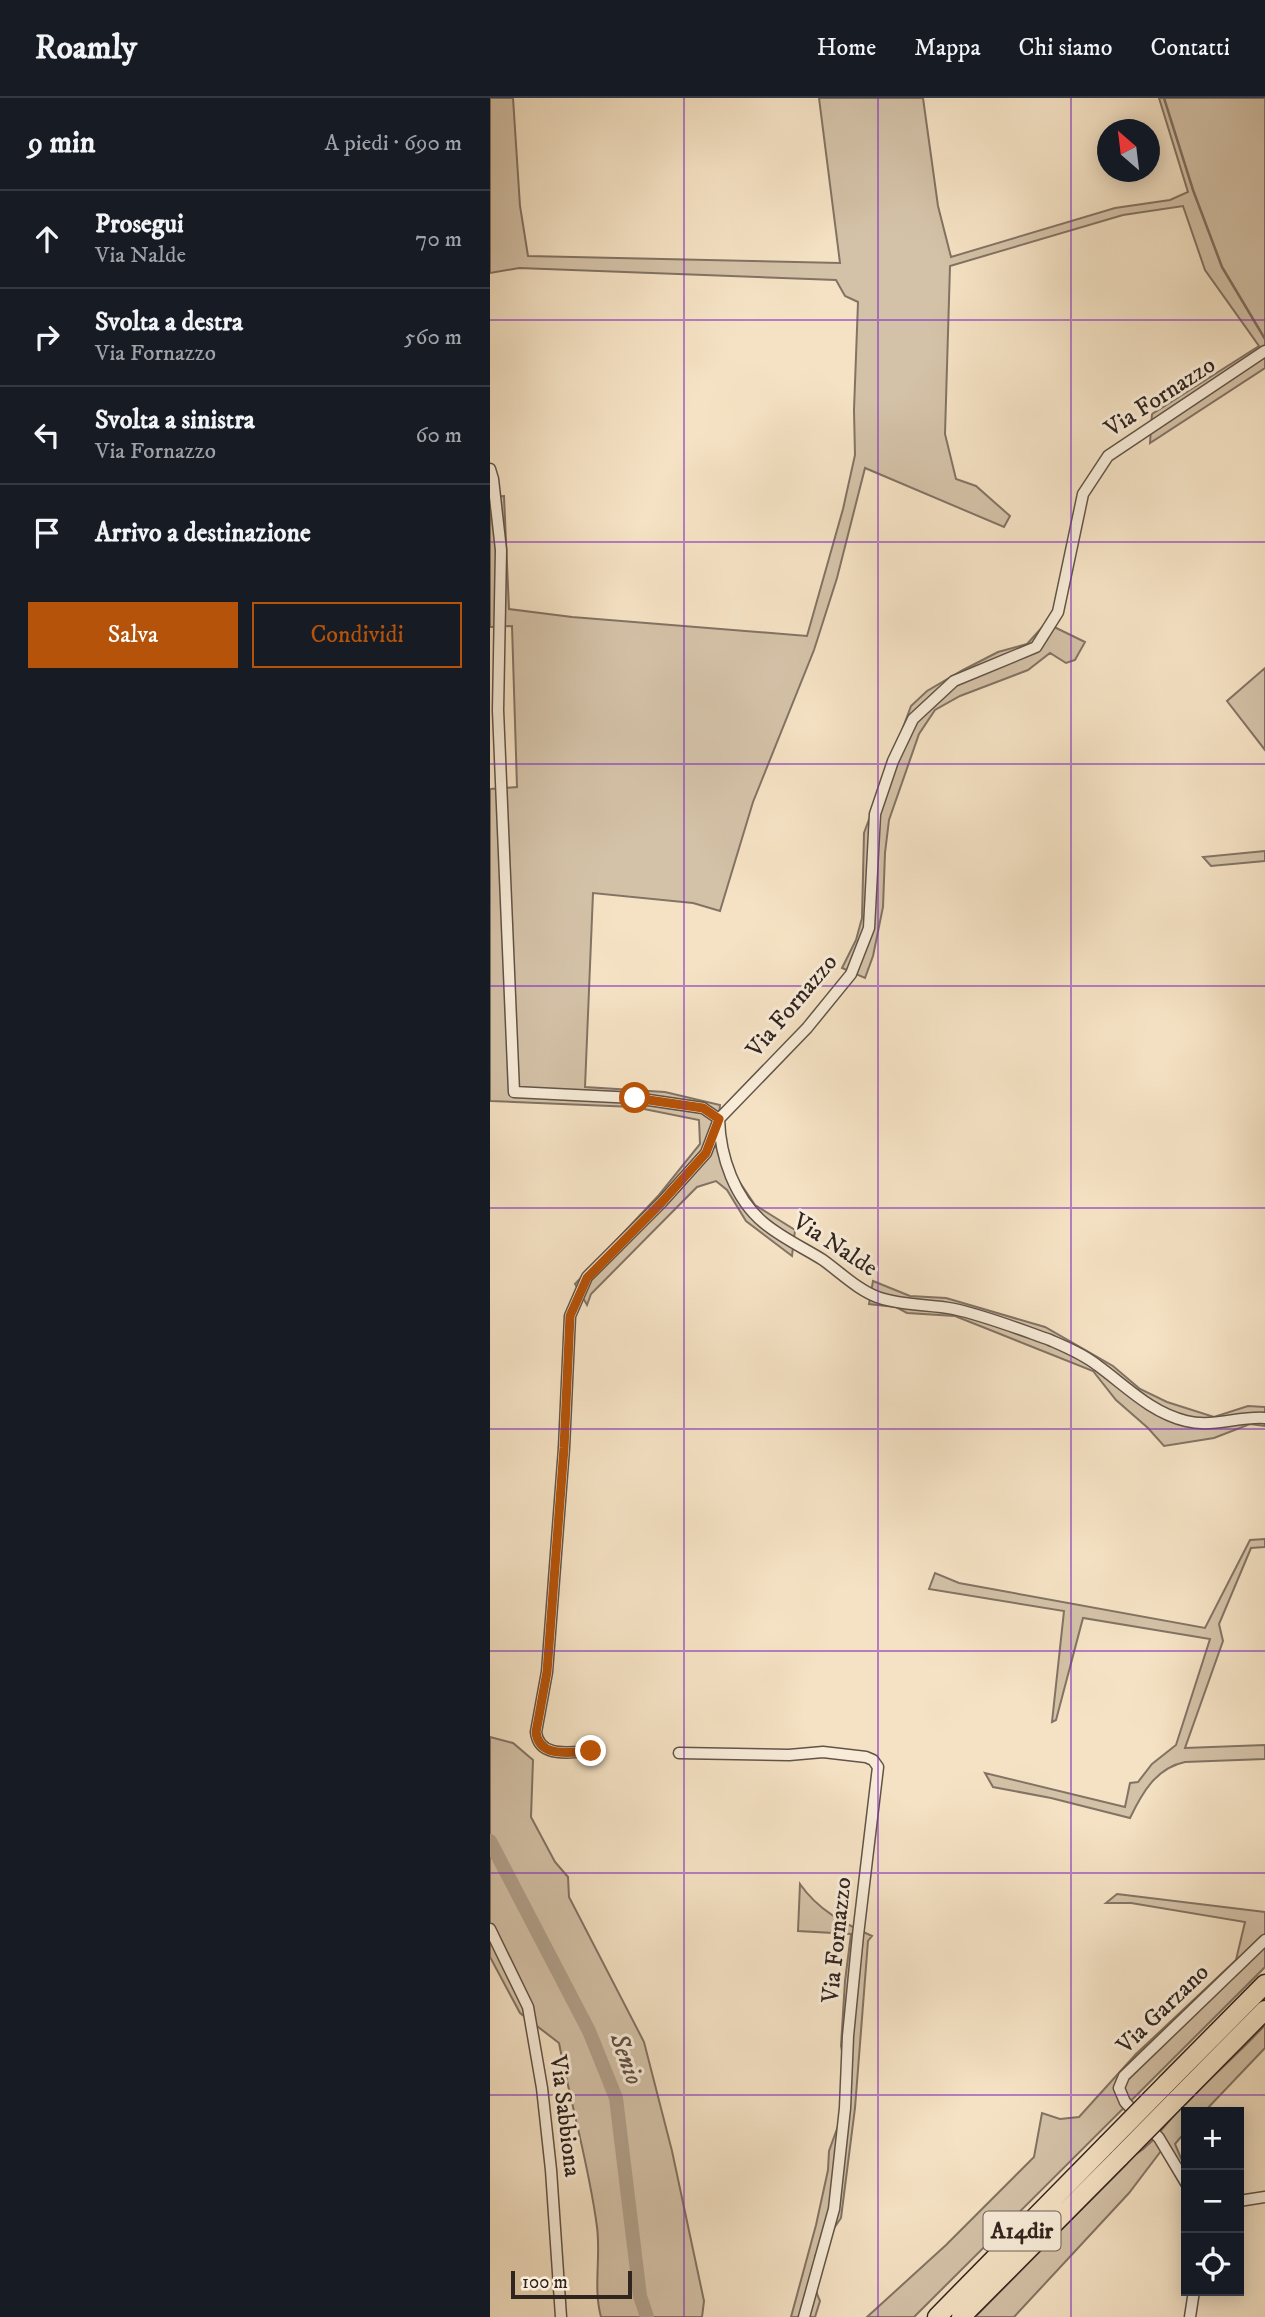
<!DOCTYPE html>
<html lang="it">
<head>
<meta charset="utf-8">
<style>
	body { margin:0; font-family:"IM FELL DW Pica",serif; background:#20242c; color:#f1f3f6 }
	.controls { position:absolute; right:21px; bottom:21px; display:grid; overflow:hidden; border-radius:0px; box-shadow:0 4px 18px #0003 }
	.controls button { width:63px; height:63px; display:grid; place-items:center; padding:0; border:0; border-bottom:2px solid #363941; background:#171b24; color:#f1f3f6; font:35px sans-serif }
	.compass { position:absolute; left:607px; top:21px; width:63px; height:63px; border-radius:50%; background:#171b24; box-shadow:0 4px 18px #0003; rotate:332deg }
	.scale { position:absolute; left:21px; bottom:18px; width:121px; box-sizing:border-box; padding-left:7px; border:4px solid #30241f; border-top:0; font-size:19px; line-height:24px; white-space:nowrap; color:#30241f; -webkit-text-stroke:5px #f8ecd9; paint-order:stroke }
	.stop { position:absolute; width:21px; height:21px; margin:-16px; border:5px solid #b45309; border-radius:50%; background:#fff }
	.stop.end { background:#b45309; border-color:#fff; box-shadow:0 2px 7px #0008 }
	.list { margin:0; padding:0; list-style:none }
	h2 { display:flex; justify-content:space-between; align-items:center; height:91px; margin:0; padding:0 28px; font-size:30px }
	h2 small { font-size:23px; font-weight:400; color:#9ea1a6 }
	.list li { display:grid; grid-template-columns:46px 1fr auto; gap:21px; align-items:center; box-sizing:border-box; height:98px; padding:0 28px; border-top:2px solid #363941 }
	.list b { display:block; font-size:26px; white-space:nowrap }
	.list p { margin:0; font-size:23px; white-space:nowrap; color:#9ea1a6 }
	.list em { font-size:23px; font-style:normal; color:#9ea1a6 }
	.actions { display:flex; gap:14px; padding:21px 28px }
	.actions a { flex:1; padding:16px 0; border:2px solid #b45309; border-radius:0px; text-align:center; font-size:24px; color:#b45309 }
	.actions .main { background:#b45309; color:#fff }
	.icon { flex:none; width:38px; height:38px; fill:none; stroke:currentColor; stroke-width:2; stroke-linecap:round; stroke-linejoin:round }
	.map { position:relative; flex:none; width:775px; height:2219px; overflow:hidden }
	header { display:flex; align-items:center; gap:42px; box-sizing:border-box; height:98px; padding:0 35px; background:#171b24; border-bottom:2px solid #363941 }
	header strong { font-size:33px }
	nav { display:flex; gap:38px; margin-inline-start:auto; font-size:24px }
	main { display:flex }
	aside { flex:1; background:#171b24 }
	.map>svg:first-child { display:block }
	.green { fill:#d4c2a8; stroke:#827364; stroke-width:2 }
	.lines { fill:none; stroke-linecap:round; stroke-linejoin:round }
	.stream { stroke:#7e6f60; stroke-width:2.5 }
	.river { stroke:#b2a18c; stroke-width:14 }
	.minor-casing { stroke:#615448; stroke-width:13 }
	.motorway-casing { stroke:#30241f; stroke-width:21 }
	.minor { stroke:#f8ecd9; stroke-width:10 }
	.motorway { stroke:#f5e2c4; stroke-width:18 }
	.motorway-bridge-casing { stroke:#30241f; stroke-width:21; stroke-linecap:butt }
	.motorway-bridge { stroke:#f5e2c4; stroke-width:18 }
	.route { stroke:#b45309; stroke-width:9 }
	.grid { fill:none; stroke:#7b2cbf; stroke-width:2; stroke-opacity:0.55 }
	.labels { text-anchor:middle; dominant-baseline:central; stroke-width:6; stroke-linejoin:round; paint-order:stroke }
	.shield { fill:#f8ecd9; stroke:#6c6057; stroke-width:2 }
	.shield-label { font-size:23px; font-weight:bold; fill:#30241f }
	.street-label { font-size:24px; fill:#30241f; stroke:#f8ecd9 }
	.water-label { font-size:26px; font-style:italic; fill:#5e5045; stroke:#f8ecd9 }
</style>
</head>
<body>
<header>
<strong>Roamly</strong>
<nav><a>Home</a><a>Mappa</a><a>Chi siamo</a><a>Contatti</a></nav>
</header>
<main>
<aside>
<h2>9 min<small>A piedi · 690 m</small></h2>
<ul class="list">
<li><svg class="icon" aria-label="ahead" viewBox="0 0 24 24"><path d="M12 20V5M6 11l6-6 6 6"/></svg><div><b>Prosegui</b><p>Via Nalde</p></div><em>70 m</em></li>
<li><svg class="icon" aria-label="right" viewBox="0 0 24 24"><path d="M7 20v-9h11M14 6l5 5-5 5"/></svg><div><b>Svolta a destra</b><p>Via Fornazzo</p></div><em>560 m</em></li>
<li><svg class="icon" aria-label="left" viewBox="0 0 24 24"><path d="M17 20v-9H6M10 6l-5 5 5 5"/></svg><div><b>Svolta a sinistra</b><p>Via Fornazzo</p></div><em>60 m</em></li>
<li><svg class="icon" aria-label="arrive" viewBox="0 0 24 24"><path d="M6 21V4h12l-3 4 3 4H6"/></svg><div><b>Arrivo a destinazione</b></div></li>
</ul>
<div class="actions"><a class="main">Salva</a><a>Condividi</a></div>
</aside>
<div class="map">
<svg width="775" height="2219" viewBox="0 0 775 2219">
	<rect width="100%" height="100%" fill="#f5e2c4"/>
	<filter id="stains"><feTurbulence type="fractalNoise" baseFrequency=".00286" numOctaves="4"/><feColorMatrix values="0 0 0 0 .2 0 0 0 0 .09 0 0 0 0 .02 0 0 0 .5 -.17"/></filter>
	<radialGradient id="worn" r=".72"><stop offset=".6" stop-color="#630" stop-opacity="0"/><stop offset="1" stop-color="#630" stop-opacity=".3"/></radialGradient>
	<!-- green -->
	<path class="green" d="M0,0H23L30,108L38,158L350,165L329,0H433L448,108L461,159L625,110L680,102L698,94L669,0H775V270L660,345L662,316L769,248L715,172L693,108L633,117L460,168L455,336L466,381L486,388L520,418L514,429L375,370L347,480L324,552L263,704L230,813L203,805L103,795L95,989L175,994L230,1007L226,1049L265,1107L305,1132L302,1158L256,1123L237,1092L226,1083L207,1089L101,1196L97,1207L85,1186L169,1097L210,1046L209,1022L144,1009L0,1003V691L27,689L22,528L0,529V399L14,398L19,511L82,519L317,538L353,411L365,357L364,312L368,204L355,198L346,182L29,170L0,175Z
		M556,525L595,544L585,562L576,565L560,555L538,572L470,598L445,612L429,636L399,722L395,755L393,809L383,858L375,880L352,870L366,842L372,820L374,735L421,608L437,593L473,572L508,554L537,546Z
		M775,570V652L737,603Z
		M775,753V763L721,768L713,759Z
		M383,1183L420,1198L456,1200L555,1229L623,1268L650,1291L677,1304L724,1319L758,1308L775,1309V1328L760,1326L724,1340L674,1348L658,1330L626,1302L603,1273L465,1218L417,1215L406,1209L379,1206Z
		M775,1441V1449L761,1450L729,1526L733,1543L695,1650L775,1647V1661L695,1664C666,1670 652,1695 640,1720L561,1700L503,1689L495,1675L635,1709L640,1685L648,1684L662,1666L686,1647L720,1541L593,1520L566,1622L562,1624L574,1513L439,1491L445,1475L469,1485L715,1530L760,1442Z
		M0,1639L23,1645L43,1662L41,1719L65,1764L78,1779L79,1799L154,1944L182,2053L214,2203L212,2219H111C103,2190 111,2159 107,2129C99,2067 81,2007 69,1945L30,1915L0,1859Z
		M310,1786C328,1812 353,1825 382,1838L378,1843L365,2010L351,2120L325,2158L327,2196L330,2203L325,2219H301L326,2127L338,2072L339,2053L360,1995L351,1948L355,1883L361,1836L308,1833Z
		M627,1796L775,1814V1869L424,2219H377L456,2147L544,2059L552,2015L570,2021L589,2019L646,1956L746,1862L755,1824L641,1805H616Z
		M775,1927V1950L714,2014H696V2033L685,2046L696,2072V2096L671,2053L639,2095L524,2219H485L645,2057C664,2045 674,2027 690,2011C717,1982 748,1957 775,1927Z"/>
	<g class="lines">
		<!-- stream -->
		<path class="stream" d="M674,0L703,92L732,169L775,241"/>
		<!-- river -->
		<path class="river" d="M0,1743L99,1933L126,2000L150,2198L157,2219"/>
		<!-- minor casing -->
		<g class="minor-casing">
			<path id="minor" d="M0,371L3,381L11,452L8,612L24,994L145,1000L213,1010L229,1021C230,1059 245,1101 274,1125C292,1140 314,1150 333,1162C351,1175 369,1193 390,1200C414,1208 440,1206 464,1211C496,1218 529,1231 560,1242C576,1249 593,1256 607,1267C636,1288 660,1314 696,1323C723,1330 748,1318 775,1320
				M101,1653C81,1654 49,1661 46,1634L57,1574L74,1350L80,1218L97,1179L172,1104L216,1055L229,1021L317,930L361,876L379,830L385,716L403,663L423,621L464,583L546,549L568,514L593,396L618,358L775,253
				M189,1655L299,1657L333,1654L376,1659L383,1662L388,1669L368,1837L358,1938L355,2010L344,2111L314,2219
				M0,1831L38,1909L52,1990L61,2072L71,2219
				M696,2085L669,2040L635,2004L629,1990L634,1978L775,1842
				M749,2103L775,2099
				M700,2219L704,2193"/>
		</g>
		<!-- motorway casing -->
		<g class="motorway-casing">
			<path id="motorway" d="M677,1985L775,1886
				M689,1999L775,1912
				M447,2219L617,2046
				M471,2219L630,2059"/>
		</g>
		<!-- minor -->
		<use href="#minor" class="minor"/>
		<!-- motorway -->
		<use href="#motorway" class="motorway"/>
		<!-- motorway-bridge casing -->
		<g class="motorway-bridge-casing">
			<path id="motorway-bridge" d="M617,2046L677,1985
				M630,2059L689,1999"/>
		</g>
		<!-- motorway-bridge -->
		<use href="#motorway-bridge" class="motorway-bridge"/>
	</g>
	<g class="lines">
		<!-- route -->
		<path class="route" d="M101,1653C81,1654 49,1661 46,1634L57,1574L74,1350L80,1218L97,1180L172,1104L216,1055L229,1021L213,1010L145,1000"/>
	</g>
	<!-- grid -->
	<path class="grid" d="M194,0V2219M388,0V2219M581,0V2219M0,222H775M0,444H775M0,666H775M0,888H775M0,1110H775M0,1331H775M0,1553H775M0,1775H775M0,1997H775"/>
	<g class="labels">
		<!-- shield labels -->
		<rect class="shield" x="493.5" y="2113.5" width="77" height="39" rx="5"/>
		<g class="shield-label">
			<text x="532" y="2133">A14dir</text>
		</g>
		<!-- street labels -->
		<g class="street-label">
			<text transform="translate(670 299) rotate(-33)">Via Fornazzo</text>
			<text transform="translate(302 908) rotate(-50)">Via Fornazzo</text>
			<text transform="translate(345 1147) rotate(33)">Via Nalde</text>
			<text transform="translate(347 1842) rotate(-84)">Via Fornazzo</text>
			<text transform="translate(673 1911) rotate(-44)">Via Garzano</text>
			<text transform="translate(75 2018) rotate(83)">Via Sabbiona</text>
		</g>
		<!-- water labels -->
		<g class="water-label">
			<text transform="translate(136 1961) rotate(70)">Senio</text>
		</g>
	</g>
	<rect width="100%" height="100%" filter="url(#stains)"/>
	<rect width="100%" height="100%" fill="url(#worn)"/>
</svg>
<div class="controls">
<button>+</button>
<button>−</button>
<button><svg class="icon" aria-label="locate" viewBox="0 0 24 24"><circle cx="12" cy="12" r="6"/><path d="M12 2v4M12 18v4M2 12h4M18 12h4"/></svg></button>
</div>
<svg class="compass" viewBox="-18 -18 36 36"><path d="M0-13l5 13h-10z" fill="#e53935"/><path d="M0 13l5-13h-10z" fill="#9ea1a6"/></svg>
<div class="scale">100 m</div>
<div class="stop" style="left:145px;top:1000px"></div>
<div class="stop end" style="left:101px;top:1653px"></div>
</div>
</main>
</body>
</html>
